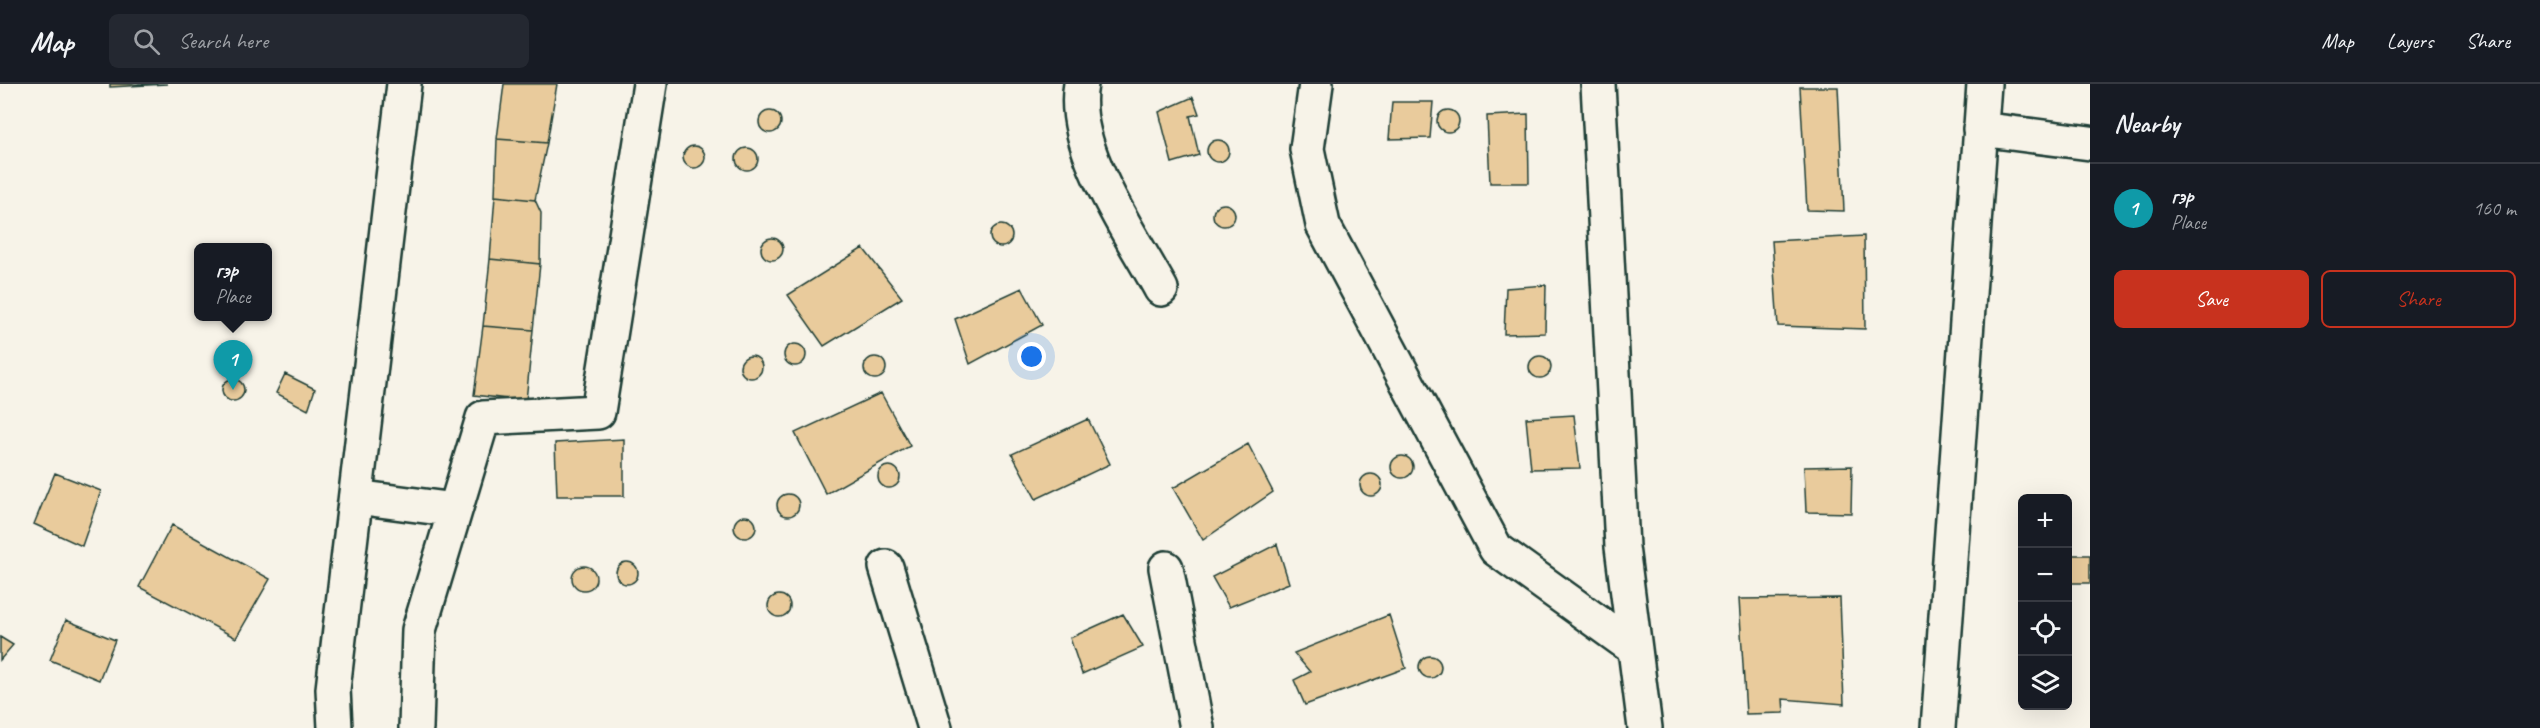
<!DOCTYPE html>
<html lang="en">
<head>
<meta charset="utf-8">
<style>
	body { margin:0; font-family:Caveat,sans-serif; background:#242831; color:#f1f3f6 }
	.controls { position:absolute; right:18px; bottom:18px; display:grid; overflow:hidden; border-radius:9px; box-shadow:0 6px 24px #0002 }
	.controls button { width:54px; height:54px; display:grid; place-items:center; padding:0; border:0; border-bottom:2px solid #363941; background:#171b24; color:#f1f3f6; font:30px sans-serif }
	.you { position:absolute; left:1032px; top:273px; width:21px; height:21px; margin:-15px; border:4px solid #fff; border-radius:50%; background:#1a73e8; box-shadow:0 0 0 9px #1a73e833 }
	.badge { display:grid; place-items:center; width:39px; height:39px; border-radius:50%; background:#c8321e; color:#fff; font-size:20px; font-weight:700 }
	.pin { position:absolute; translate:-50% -50px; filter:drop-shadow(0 2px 3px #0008) }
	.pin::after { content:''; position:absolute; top:32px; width:21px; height:18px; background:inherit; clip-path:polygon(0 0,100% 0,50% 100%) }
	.popup { position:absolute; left:194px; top:159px; width:78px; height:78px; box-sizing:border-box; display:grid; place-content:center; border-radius:9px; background:#171b24; filter:drop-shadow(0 2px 4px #0005); font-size:20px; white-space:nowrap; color:#9ea1a6 }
	.popup b { font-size:22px; color:#f1f3f6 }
	.popup::after { content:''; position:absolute; left:50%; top:100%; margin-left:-12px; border:12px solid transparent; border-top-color:#171b24 }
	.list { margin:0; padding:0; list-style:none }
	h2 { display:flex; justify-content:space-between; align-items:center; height:78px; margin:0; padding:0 24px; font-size:26px }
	h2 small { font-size:20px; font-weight:400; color:#9ea1a6 }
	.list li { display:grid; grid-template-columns:39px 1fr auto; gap:18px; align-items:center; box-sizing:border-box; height:90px; padding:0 24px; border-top:2px solid #363941 }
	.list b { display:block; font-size:22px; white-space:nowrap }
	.list p { margin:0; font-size:20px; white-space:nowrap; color:#9ea1a6 }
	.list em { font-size:20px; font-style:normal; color:#9ea1a6 }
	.actions { display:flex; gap:12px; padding:18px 24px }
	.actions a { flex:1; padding:14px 0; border:2px solid #c8321e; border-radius:9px; text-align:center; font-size:21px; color:#c8321e }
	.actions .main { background:#c8321e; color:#fff }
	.icon { flex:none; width:33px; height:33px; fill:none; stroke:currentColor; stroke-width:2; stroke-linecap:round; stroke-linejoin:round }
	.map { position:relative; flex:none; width:2090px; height:644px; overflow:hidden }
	header { display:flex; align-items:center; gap:36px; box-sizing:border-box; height:84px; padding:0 30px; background:#171b24; border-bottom:2px solid #363941 }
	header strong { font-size:28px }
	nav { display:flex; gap:33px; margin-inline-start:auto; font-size:21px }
	.search { width:420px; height:54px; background:#242831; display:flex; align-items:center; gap:15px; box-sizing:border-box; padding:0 21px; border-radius:9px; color:#9ea1a6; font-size:22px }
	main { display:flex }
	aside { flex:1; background:#171b24 }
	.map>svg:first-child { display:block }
	.building { fill:#e9cb9c; stroke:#1f3d34; stroke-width:1.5 }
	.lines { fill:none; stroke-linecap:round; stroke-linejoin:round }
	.street-casing { stroke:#1f3d34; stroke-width:38 }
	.secondary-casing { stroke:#1f3d34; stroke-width:38 }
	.street { stroke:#f7f3e8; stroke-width:33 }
	.secondary { stroke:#f7f3e8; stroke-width:33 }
</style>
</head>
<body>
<header>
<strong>Map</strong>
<div class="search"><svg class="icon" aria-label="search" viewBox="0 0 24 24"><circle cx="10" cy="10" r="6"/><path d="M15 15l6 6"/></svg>Search here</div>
<nav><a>Map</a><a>Layers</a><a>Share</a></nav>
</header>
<main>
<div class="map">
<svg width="2090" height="644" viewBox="0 0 2090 644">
	<rect width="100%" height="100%" fill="#f7f3e8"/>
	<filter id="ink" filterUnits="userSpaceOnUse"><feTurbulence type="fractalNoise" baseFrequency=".0167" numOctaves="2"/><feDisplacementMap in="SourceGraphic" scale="12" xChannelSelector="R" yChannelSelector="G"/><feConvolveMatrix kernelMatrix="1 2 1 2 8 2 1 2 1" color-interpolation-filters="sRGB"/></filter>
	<g filter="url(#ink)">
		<!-- building -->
		<path class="building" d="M110,0H167L110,3Z
			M504,0H557L547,59L497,55Z
			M1800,3H1838L1844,127L1807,126Z
			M1193,13L1199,30L1190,32L1199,71L1172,79L1159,28Z
			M1392,18H1433L1430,54L1389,55Z
			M1437 37a11 11 0 1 1 22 0a11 11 0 1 1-22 0Z
			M759 38a11 11 0 1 1 22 0a11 11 0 1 1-22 0Z
			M1528,30L1529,99H1490L1487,32Z
			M497,55L547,59L535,116L495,112Z
			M1207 67a11 11 0 1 1 22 0a11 11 0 1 1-22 0Z
			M683 73a11 11 0 1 1 22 0a11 11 0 1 1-22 0Z
			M736 75a11 11 0 1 1 22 0a11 11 0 1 1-22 0Z
			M495,112L535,116L541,129L540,180L490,175Z
			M1213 131a11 11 0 1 1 22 0a11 11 0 1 1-22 0Z
			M990 152a11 11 0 1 1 22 0a11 11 0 1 1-22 0Z
			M1864,152L1865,245L1778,242L1772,157Z
			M761 165a11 11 0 1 1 22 0a11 11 0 1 1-22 0Z
			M863,164L902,214L824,262L788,211Z
			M490,175L540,180L533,246L483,242Z
			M1546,201L1545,249L1504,250L1506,204Z
			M1022,204L1042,241L970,280L955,235Z
			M483,242L533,246L526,317L474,311Z
			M784 271a11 11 0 1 1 22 0a11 11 0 1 1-22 0Z
			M1529 283a11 11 0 1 1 22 0a11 11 0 1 1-22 0Z
			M740 283a11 11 0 1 1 22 0a11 11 0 1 1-22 0Z
			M864 284a11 11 0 1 1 22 0a11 11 0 1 1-22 0Z
			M285,290L315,305L308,326L276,309Z
			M222 306a11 11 0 1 1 22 0a11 11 0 1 1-22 0Z
			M881,309L910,362L826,410L795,349Z
			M1574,331L1580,384L1531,385L1526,334Z
			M1088,335L1110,380L1036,415L1012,370Z
			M624,355V412H557L555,359Z
			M1248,360L1273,408L1203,456L1173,404Z
			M1391 383a11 11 0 1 1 22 0a11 11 0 1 1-22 0Z
			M878 393a11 11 0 1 1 22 0a11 11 0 1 1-22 0Z
			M1852,382L1851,429L1806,428L1804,383Z
			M55,389L101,407L82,462L34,440Z
			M1360 401a11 11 0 1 1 22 0a11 11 0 1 1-22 0Z
			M777 421a11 11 0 1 1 22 0a11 11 0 1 1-22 0Z
			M734 443a11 11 0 1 1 22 0a11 11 0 1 1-22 0Z
			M172,441L270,495L236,554L139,503Z
			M1277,460L1289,499L1229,523L1212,493Z
			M2068,471H2090V499H2068Z
			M616 489a11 11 0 1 1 22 0a11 11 0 1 1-22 0Z
			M572 494a12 12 0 1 1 24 0a12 12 0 1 1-24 0Z
			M768 522a11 11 0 1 1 22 0a11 11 0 1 1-22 0Z
			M1840,514L1844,620L1783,615L1784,629L1746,630L1739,515Z
			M1123,530L1143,563L1082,590L1070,554Z
			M1389,531L1406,584L1305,621L1294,596L1310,588L1294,569Z
			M66,536L115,556L99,596L50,576Z
			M0,553L13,561L0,576Z
			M1419 583a11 11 0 1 1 22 0a11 11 0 1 1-22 0Z"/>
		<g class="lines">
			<!-- street casing -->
			<g class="street-casing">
				<path id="street" d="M1081,0C1069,63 1131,150 1161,205
					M1316,0L1307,65L1323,141L1496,465L1635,565
					M1598,0L1622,463L1645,644
					M1980,45L2090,59
					M356,413L455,426
					M886,483L935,644
					M1166,484L1197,644
					M416,644L419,546L483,334L598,328L650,0
					M1938,644L1984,0"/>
			</g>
			<!-- secondary casing -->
			<g class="secondary-casing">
				<path id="secondary" d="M335,644L333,605L404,0"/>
			</g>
			<!-- street -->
			<use href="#street" class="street"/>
			<!-- secondary -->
			<use href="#secondary" class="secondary"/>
		</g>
	</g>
</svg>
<div class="controls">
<button>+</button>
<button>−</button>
<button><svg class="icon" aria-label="locate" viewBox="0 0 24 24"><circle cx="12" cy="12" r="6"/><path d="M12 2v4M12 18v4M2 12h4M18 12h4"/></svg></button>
<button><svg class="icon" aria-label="layers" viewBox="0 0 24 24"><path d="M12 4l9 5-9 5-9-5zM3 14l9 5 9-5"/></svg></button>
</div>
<div class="you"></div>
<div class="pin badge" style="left:233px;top:306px;background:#0f9aa8">1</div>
<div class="popup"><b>гэр</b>Place</div>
</div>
<aside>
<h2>Nearby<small></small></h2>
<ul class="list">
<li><span class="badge" style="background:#0f9aa8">1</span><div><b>гэр</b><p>Place</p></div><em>160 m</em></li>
</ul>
<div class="actions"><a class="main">Save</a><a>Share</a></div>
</aside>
</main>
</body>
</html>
